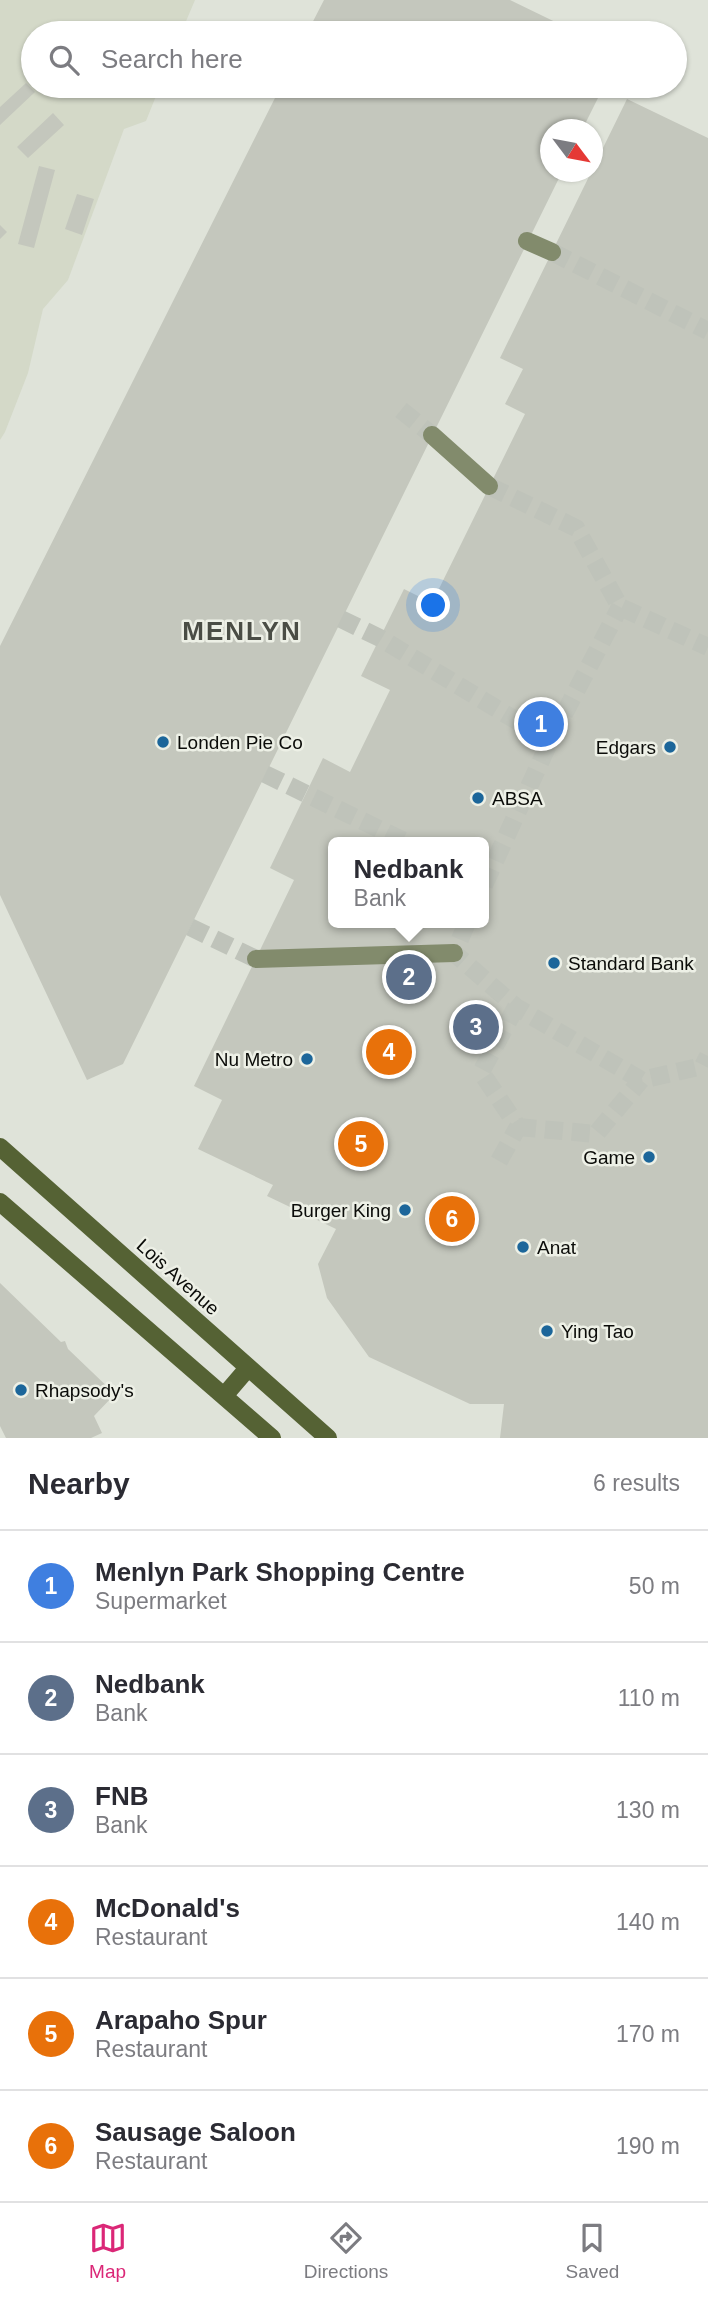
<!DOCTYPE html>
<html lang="en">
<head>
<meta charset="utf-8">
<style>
	body { margin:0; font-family:Helvetica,sans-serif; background:#f7f7f7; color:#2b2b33 }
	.compass { position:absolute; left:540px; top:119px; width:63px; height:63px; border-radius:50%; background:#fff; box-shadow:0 2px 5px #0004; rotate:122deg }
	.you { position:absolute; left:434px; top:606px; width:24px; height:24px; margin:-18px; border:5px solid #fff; border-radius:50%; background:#1a73e8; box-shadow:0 0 0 10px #1a73e833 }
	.badge { display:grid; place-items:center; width:46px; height:46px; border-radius:50%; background:#db2777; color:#fff; font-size:23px; font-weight:700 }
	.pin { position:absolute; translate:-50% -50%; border:4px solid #fff; box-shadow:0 2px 7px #0006 }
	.popup { position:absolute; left:328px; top:837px; width:161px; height:91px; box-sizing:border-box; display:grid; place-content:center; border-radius:10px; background:#fff; filter:drop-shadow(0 2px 5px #0005); font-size:23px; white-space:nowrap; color:#7c7c81 }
	.popup b { font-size:26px; color:#2b2b33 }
	.popup::after { content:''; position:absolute; left:50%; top:100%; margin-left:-14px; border:14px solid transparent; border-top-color:#fff }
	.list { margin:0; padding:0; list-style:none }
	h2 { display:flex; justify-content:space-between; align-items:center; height:91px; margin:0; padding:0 28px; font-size:30px }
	h2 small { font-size:23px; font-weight:400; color:#7c7c81 }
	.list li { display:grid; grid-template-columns:46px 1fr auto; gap:21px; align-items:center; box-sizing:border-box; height:112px; padding:0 28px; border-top:2px solid #e1e1e2 }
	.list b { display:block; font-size:26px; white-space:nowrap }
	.list p { margin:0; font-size:23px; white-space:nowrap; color:#7c7c81 }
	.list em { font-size:23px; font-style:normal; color:#7c7c81 }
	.icon { flex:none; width:38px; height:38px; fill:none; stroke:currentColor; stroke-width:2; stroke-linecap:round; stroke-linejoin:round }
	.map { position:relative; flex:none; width:708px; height:1438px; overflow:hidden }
	.search { position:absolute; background:#fff; box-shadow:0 2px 5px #0004; left:21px; right:21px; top:21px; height:77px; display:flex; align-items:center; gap:18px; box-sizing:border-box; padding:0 24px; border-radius:38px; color:#7c7c81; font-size:26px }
	.sheet { height:763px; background:#fff }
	nav { display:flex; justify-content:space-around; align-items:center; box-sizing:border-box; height:98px; border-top:2px solid #e1e1e2; background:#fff; font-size:19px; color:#7c7c81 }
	nav a { display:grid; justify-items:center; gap:4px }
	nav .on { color:#db2777 }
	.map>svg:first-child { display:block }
	.built { fill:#d4d9c8 }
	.building { fill:#c4c7bd; fill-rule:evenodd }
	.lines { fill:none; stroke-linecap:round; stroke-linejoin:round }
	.street-tunnel { stroke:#bfc3ba; stroke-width:18; stroke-dasharray:18 9; stroke-linecap:butt }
	.street { stroke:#828b6c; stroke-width:18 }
	.secondary { stroke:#556234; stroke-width:18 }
	.poi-dot { fill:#1c669a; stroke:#edf0e6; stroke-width:2.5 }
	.labels { text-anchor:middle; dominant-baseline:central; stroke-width:5; stroke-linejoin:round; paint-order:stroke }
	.poi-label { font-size:19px; fill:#0b0c09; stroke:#edf0e6; text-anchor:start }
	.street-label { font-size:19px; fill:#0b0c09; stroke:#edf0e6 }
	.district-label { font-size:26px; font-weight:bold; letter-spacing:2px; fill:#4a4d45; stroke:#edf0e6 }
</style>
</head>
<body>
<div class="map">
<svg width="708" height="1438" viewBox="0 0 708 1438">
	<rect width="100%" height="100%" fill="#dfe3d9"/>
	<!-- built -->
	<path class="built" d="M0,0H195L181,33H33V86H160L146,121L124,129L68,280L43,309L28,373L5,432L0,440Z"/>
	<!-- building -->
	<path class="building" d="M324,0H510L578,33H307Z
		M26,83L35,92L0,125V107Z
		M281,86H604L582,130H550V172H562L123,1064L87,1080L0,895V646Z
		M627,99L708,138V1438H500L504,1404H470L369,1357L327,1298L318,1264L336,1229L267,1196L273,1185L198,1149L222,1100L194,1086L294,880L270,868L323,758L350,772L390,690L361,676L404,589L432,603L525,414L505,404L523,369L500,358ZM334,842H484V923H334Z
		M53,113L64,125L28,158L17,147Z
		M39,166L55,170L34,248L18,244Z
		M77,194L94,199L82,235L65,229Z
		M0,225L7,232L0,239Z
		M0,1283L61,1342L65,1341L68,1349L115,1394L94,1416L102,1433L91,1438H6L0,1426Z"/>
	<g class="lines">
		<!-- street-tunnel -->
		<path class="street-tunnel" d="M552,252L708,331
			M401,410L432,435
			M489,486L576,528L620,607L708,647
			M341,619L380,638L550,741
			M265,774L406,842
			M484,885L550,741L620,607
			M467,923L454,953L516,1007L641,1080L703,1066L708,1056
			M190,927L256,959
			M518,1127L596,1134L641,1080
			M499,1161L518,1127L481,1072L516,1007"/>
		<!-- street -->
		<path class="street" d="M527,241L552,252
			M432,435L489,486
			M256,959L454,953"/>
		<!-- secondary -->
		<path class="secondary" d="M0,1147L328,1438
			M0,1202L272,1438
			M224,1396L248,1368"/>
	</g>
	<!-- markers -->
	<g class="poi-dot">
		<circle cx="163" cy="742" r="7"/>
		<circle cx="670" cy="747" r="7"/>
		<circle cx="478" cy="798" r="7"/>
		<circle cx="554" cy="963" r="7"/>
		<circle cx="307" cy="1059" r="7"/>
		<circle cx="649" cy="1157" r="7"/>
		<circle cx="405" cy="1210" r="7"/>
		<circle cx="523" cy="1247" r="7"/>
		<circle cx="547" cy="1331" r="7"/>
		<circle cx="21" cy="1390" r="7"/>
	</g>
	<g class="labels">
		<!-- poi labels -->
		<g class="poi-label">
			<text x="177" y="742">Londen Pie Co</text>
			<text x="656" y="747" text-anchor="end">Edgars</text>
			<text x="492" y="798">ABSA</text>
			<text x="568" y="963">Standard Bank</text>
			<text x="293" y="1059" text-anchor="end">Nu Metro</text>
			<text x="635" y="1157" text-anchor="end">Game</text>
			<text x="391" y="1210" text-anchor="end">Burger King</text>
			<text x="537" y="1247">Anat</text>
			<text x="561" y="1331">Ying Tao</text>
			<text x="35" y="1390">Rhapsody's</text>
		</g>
		<!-- street labels -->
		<g class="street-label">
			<text transform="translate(178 1277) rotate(42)">Lois Avenue</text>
		</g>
		<!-- district labels -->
		<g class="district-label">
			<text x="242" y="631">MENLYN</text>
		</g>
	</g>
</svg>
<svg class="compass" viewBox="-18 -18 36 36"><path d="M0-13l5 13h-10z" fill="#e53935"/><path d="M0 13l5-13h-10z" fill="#7c7c81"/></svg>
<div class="you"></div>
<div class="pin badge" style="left:541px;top:724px;background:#3f7fe0">1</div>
<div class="pin badge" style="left:409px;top:977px;background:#5c6f8a">2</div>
<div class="popup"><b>Nedbank</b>Bank</div>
<div class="pin badge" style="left:476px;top:1027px;background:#5c6f8a">3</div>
<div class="pin badge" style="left:389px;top:1052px;background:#e8710a">4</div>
<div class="pin badge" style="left:361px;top:1144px;background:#e8710a">5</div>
<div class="pin badge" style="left:452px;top:1219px;background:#e8710a">6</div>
<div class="search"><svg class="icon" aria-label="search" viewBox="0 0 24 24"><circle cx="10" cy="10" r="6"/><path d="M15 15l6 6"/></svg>Search here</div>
</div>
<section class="sheet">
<h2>Nearby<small>6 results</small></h2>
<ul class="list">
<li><span class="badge" style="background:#3f7fe0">1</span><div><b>Menlyn Park Shopping Centre</b><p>Supermarket</p></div><em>50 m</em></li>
<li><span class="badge" style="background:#5c6f8a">2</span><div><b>Nedbank</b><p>Bank</p></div><em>110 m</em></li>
<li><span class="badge" style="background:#5c6f8a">3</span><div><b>FNB</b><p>Bank</p></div><em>130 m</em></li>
<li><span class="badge" style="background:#e8710a">4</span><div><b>McDonald's</b><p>Restaurant</p></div><em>140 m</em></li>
<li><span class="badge" style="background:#e8710a">5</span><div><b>Arapaho Spur</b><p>Restaurant</p></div><em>170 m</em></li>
<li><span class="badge" style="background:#e8710a">6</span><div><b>Sausage Saloon</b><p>Restaurant</p></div><em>190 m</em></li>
</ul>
</section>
<nav>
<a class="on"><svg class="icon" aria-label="map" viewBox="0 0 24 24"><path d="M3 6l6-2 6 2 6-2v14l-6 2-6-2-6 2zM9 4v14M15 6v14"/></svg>Map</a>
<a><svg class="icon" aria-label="directions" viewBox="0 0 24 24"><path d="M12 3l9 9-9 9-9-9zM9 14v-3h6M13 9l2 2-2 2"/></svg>Directions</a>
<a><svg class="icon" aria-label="saved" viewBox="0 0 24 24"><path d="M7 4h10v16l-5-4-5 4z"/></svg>Saved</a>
</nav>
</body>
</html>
